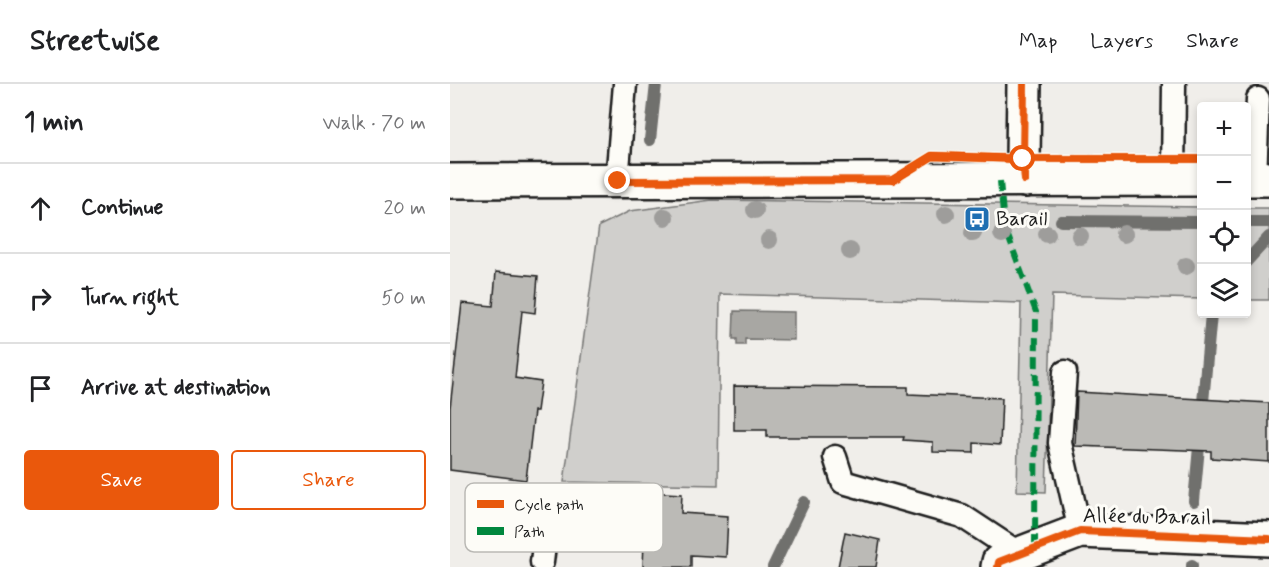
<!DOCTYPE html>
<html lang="en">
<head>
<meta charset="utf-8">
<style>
	body { margin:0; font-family:Mynerve,sans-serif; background:#f2f2f2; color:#202124 }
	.controls { position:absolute; right:18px; top:18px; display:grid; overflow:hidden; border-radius:6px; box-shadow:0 3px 9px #0003 }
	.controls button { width:54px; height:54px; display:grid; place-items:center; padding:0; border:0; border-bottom:2px solid #e0e0e0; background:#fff; color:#202124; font:30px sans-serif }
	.stop { position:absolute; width:18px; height:18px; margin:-14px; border:4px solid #ea580c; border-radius:50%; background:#fff }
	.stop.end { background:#ea580c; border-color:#fff; box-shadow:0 2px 6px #0008 }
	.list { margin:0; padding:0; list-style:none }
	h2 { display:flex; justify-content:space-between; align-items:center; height:78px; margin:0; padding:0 24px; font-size:26px }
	h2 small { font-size:20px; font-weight:400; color:#757577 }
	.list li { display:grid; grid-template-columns:39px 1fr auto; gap:18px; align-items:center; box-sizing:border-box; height:90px; padding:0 24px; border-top:2px solid #e0e0e0 }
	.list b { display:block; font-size:22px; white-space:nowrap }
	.list em { font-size:20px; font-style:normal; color:#757577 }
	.actions { display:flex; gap:12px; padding:18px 24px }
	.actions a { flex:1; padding:14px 0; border:2px solid #ea580c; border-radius:6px; text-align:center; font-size:21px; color:#ea580c }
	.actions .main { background:#ea580c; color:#fff }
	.icon { flex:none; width:33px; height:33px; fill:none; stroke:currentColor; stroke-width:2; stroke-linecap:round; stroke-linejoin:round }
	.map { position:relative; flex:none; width:819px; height:483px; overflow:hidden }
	header { display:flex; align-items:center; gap:36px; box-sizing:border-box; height:84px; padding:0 30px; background:#fff; border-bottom:2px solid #e0e0e0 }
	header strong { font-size:28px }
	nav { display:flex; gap:33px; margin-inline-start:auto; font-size:21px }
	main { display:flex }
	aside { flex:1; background:#fff }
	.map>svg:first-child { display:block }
	.green { fill:#d0cfcc; stroke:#767674; stroke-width:1.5 }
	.water { fill:#a8a7a3; stroke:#706f6d; stroke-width:1.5 }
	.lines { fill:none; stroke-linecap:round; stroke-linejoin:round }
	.stream { stroke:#706f6d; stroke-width:12 }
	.building { fill:#bbbab6; stroke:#1c1c1c; stroke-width:1.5 }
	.service-casing { stroke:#1c1c1c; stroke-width:27 }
	.minor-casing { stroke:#1c1c1c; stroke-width:38 }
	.secondary-casing { stroke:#1c1c1c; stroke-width:38 }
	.service { stroke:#fdfcf7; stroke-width:22 }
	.minor { stroke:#fdfcf7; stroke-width:33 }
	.secondary { stroke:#fdfcf7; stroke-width:33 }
	.quiet { stroke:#00873e; stroke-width:6; stroke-dasharray:12 6; stroke-linecap:butt }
	.cycleway-casing { stroke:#fdfcf7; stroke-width:11 }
	.cycleway { stroke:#e8590c; stroke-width:8 }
	.tree { fill:#9e9d9b }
	.route { stroke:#ea580c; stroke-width:8 }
	.labels { text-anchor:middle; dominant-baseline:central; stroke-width:6; stroke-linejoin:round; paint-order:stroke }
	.poi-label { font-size:21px; fill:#1c1c1c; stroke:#fdfcf7; text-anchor:start }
	.street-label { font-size:21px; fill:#1c1c1c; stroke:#fdfcf7 }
	.key { fill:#fdfcf7; stroke:#bab9b5; stroke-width:1.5 }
	.key-label { font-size:16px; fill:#1c1c1c }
</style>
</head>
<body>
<header>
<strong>Streetwise</strong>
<nav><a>Map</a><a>Layers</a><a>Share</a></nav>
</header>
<main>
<aside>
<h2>1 min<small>Walk · 70 m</small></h2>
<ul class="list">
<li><svg class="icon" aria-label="ahead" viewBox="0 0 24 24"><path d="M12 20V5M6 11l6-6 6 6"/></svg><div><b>Continue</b></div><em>20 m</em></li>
<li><svg class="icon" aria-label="right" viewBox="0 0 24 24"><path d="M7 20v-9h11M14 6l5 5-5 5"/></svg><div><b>Turn right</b></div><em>50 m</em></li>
<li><svg class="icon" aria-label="arrive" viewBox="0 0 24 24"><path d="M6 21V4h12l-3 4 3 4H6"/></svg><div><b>Arrive at destination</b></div></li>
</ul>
<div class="actions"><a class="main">Save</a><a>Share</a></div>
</aside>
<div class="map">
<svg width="819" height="483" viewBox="0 0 819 483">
	<rect width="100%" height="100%" fill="#f0eeea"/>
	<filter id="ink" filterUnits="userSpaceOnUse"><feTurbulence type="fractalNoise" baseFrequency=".0167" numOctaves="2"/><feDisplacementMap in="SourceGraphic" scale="12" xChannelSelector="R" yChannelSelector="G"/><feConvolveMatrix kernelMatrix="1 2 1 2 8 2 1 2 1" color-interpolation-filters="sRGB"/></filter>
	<g filter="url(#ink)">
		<!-- green -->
		<path class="green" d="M262,116L751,123V215L602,211L596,408L567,407L571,219L270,210L268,401L114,398L149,142L180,127Z
			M796,124H819V216H797Z"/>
		<!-- water -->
		<path class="water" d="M284,227L344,228V256L295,255V261H287V255H283Z"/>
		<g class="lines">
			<!-- stream -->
			<path class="stream" d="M200,56L206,0
				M611,137L752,138
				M796,138H819
				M796,178L819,153
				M752,329L761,230
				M744,417L750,352
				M323,483L354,418
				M742,483V481"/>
		</g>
		<!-- building -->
		<path class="building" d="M46,188L88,192L85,229L72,227L65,294L91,298L87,327H84L76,396L0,386V324L12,219L43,222Z
			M284,302L458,303V310L552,314L550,361L524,359V369L483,368V358L453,356L454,353H317V346H284Z
			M627,308L819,319V378L761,374V367L625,362Z
			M196,408L232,410L231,429L278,432L276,473L241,471V483H193Z
			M395,448L430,456L426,483H388Z"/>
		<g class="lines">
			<!-- service casing -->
			<g class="service-casing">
				<path id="service" d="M723,95L724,0
					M805,95L808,15
					M167,97L175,0
					M615,288L610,359L630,447
					M385,373L393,398L512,432L570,470
					M92,478L99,420"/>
			</g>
			<!-- minor casing -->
			<g class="minor-casing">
				<path id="minor" d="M574,0L573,75L575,96
					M548,483L549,478L630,447L819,455"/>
			</g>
			<!-- secondary casing -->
			<g class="secondary-casing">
				<path id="secondary" d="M796,95H819
					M0,97L752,95"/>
			</g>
			<!-- service -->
			<use href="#service" class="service"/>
			<!-- minor -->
			<use href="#minor" class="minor"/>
			<!-- secondary -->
			<use href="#secondary" class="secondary"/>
			<!-- quiet -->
			<path class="quiet" d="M550,97L554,141L586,228L585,464"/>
			<!-- cycleway casing -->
			<g class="cycleway-casing">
				<path id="cycleway" d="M574,0L573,75L575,96
					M443,96L482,72L573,75H752
					M548,483L549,478L630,447L819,455"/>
			</g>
			<!-- cycleway -->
			<use href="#cycleway" class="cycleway"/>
		</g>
		<!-- trees -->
		<g class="tree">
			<circle cx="305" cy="126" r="9"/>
			<circle cx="496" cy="130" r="9"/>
			<circle cx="215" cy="133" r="9"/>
			<circle cx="523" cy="149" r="9"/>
			<circle cx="552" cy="150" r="9"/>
			<circle cx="597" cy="150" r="9"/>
			<circle cx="674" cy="150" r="9"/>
			<circle cx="630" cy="152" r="9"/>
			<circle cx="319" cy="156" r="9"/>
			<circle cx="400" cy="167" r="9"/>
			<circle cx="736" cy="182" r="9"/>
		</g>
	</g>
	<g class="lines" filter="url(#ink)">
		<!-- route -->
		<path class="route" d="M168,97L443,96L482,72L573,75"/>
	</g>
	<!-- icons -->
	<defs>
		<g id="bus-square" transform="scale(1.35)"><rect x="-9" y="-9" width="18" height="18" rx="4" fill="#1f6fb2" stroke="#fdfcf7"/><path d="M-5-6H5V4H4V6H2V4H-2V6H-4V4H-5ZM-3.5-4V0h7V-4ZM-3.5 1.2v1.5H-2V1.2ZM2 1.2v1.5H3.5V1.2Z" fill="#fff"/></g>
	</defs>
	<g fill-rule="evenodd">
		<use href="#bus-square" x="527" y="135"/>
	</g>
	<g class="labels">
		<!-- poi labels -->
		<g class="poi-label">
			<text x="546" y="135">Barail</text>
		</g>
		<!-- street labels -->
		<g class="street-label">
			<text transform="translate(697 433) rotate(1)">Allée du Barail</text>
		</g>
	</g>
	<!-- legend -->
	<rect x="15" y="399" width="198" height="69" rx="9" class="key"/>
	<rect x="27" y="416" width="27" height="8" fill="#e8590c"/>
	<rect x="27" y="443" width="27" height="8" fill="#00873e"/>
	<g class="key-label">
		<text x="64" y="426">Cycle path</text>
		<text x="64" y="453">Path</text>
	</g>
</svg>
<div class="controls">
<button>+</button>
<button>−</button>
<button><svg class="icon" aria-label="locate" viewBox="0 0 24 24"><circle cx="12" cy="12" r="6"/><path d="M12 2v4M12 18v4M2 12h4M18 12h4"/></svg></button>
<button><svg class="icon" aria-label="layers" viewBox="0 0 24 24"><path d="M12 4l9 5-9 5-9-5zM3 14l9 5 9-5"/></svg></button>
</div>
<div class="stop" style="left:573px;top:75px"></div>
<div class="stop end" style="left:168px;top:97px"></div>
</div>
</main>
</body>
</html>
